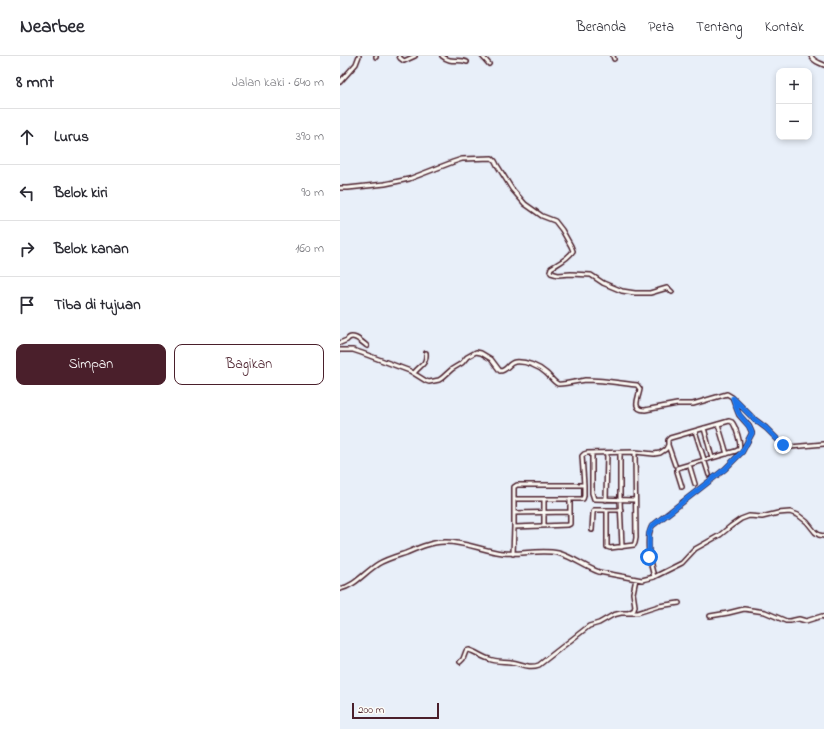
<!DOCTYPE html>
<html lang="id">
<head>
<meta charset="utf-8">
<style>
	body { margin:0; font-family:"Indie Flower",sans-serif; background:#f7f7f7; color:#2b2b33 }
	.controls { position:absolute; right:12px; top:12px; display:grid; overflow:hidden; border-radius:8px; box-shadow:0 2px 6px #0003 }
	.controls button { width:36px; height:36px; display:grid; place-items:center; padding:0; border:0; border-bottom:1px solid #e1e1e2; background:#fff; color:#2b2b33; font:20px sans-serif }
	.scale { position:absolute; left:12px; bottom:10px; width:87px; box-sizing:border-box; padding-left:4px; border:2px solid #4a1f2b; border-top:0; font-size:11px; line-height:14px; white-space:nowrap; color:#4a1f2b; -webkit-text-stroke:3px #fdfcf7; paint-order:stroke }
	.stop { position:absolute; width:12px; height:12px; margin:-9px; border:3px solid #1a73e8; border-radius:50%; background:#fff }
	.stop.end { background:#1a73e8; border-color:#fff; box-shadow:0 1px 4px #0008 }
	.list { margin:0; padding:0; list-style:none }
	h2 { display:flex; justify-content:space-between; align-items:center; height:52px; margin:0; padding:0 16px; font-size:17px }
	h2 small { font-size:13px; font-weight:400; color:#7c7c81 }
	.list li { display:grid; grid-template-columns:26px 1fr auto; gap:12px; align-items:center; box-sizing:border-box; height:56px; padding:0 16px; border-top:1px solid #e1e1e2 }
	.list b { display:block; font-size:15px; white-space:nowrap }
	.list em { font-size:13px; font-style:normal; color:#7c7c81 }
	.actions { display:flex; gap:8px; padding:12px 16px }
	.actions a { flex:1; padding:9px 0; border:1px solid #4a1f2b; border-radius:8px; text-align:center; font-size:14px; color:#4a1f2b }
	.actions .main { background:#4a1f2b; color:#fff }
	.icon { flex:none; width:22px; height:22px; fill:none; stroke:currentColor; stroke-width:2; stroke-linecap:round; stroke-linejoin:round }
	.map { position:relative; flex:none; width:484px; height:673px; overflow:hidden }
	header { display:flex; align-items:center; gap:24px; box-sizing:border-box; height:56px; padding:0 20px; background:#fff; border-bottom:1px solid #e1e1e2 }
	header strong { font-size:19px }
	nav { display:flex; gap:22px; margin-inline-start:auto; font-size:14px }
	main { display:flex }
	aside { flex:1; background:#fff }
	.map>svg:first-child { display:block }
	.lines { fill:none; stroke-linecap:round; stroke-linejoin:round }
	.minor-casing { stroke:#4a1f2b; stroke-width:6 }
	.minor { stroke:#fdfcf7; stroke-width:3 }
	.route { stroke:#1a73e8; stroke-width:5 }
</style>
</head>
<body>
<header>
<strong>Nearbee</strong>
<nav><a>Beranda</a><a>Peta</a><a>Tentang</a><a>Kontak</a></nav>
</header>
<main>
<aside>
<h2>8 mnt<small>Jalan kaki · 640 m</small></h2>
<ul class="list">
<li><svg class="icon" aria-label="ahead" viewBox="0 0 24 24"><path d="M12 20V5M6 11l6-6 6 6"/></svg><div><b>Lurus</b></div><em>390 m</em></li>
<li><svg class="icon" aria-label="left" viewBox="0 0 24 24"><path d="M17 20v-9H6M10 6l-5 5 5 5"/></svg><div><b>Belok kiri</b></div><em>90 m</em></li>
<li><svg class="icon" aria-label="right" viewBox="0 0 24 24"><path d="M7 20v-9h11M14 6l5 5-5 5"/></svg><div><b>Belok kanan</b></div><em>160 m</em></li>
<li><svg class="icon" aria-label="arrive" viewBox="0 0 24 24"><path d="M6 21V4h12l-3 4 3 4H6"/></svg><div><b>Tiba di tujuan</b></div></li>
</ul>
<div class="actions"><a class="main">Simpan</a><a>Bagikan</a></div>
</aside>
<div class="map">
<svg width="484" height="673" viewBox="0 0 484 673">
	<rect width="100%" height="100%" fill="#e8eff9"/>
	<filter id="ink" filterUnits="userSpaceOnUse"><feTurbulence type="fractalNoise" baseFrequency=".025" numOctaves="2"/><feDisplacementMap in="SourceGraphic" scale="8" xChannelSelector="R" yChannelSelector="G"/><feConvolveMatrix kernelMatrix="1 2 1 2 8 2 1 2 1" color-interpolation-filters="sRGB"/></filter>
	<g filter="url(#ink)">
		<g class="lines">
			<!-- minor casing -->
			<g class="minor-casing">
				<path id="minor" d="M59,0L60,2L64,5L75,0
					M102,0C111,8 118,2 127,6
					M142,0L149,8
					M273,0L274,3
					M471,0C474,6 478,6 484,9
					M36,1V0
					M0,26L16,8L19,0
					M0,132H8L45,128L69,123L113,106L122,103L152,102L155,105L157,109L172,133L185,148L202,160L215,165L222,174L231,190L233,195C228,203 219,207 211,212L210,215L211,217L218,219L231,218L251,219L263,227L282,235L295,237H310L327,232L329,233L332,236
					M0,287L7,284C12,276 22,286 27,290
					M0,294H13L22,297L70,315L86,325L89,326L99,324L102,322L112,313L122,307L127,301L136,296L141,297L151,303L160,315C167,315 168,307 175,306C186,305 198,310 206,317C210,320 213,326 218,328C221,329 239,325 245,324C263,324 280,327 297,329L300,333C299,341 291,354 305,354L337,348H353L387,338L392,341L414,363L426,372L443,389L450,391L484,388
					M74,317C80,309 87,309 86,297
					M378,368L387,398
					M364,372L372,402
					M355,375L369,419
					M328,389L335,409
					M252,397V437L254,443L295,444
					M280,397V444L282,491
					M349,408L355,428
					M174,443V431L177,429H244L242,400L244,398L247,397L295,396L314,398L320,397L326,393L328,389V384L330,382L389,365L392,366C395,369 402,389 399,393C399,394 397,394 396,395L337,412V415L342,431
					M266,444L267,397
					M267,454V491L270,492L294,489L295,487L296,482L295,396
					M174,457L230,456V443
					M204,470V443
					M174,471L228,469L230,468V456
					M252,474L253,457L254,454H281
					M173,498L174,471V443H243L244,440V429
					M314,521C310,508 305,482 312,470L385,413L402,396L412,377L409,370L399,359L393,343
					M0,533C15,530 25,516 38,508C46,503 57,500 66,497C78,492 91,486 104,486C124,485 143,495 163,497C182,499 200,493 218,497C233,501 245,511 259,516L302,524L314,521L342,507L355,493L380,479L391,470L401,463L409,460L422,461L438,457L450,456L458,459L467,466L475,476L479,479L484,480
					M288,557H297L319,550L339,547
					M370,560L388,557L404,553L425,556L446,565H450L459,563L466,565L482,560L484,561
					M120,606L123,603L126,595L129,594C136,596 142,601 149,603C156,606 164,605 171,606C181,607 188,613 199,609L249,570L259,567L273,559L281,557H288L294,554L295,550L293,537L296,523"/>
			</g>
			<!-- minor -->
			<use href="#minor" class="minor"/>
		</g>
	</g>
	<g class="lines" filter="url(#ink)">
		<!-- route -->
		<path class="route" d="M309,501V477L312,470L385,413L402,396L412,377C410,369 403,364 399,358C396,353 395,347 393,342L414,363L426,372L443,389"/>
	</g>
</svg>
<div class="controls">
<button>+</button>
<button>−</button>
</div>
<div class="scale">200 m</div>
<div class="stop" style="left:309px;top:501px"></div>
<div class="stop end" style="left:443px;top:389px"></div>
</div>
</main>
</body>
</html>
